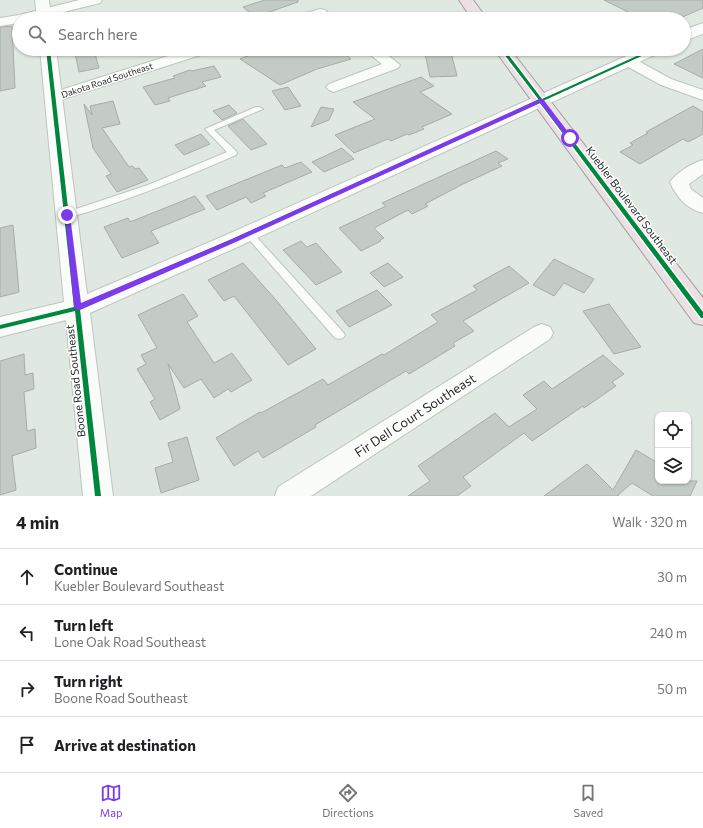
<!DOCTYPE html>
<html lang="en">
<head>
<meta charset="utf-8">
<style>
	body { margin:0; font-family:Commissioner,sans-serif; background:#f2f2f2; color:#202124 }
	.controls { position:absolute; right:12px; bottom:12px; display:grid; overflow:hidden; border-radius:8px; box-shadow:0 1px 3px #0004 }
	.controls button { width:36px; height:36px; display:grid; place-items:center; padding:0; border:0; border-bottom:1px solid #e0e0e0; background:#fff; color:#202124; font:20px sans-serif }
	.stop { position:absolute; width:12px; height:12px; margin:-9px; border:3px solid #7c3aed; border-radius:50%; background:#fff }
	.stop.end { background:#7c3aed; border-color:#fff; box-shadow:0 1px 4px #0008 }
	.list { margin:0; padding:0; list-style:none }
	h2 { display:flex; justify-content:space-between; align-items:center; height:52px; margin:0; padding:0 16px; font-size:17px }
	h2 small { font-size:13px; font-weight:400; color:#757577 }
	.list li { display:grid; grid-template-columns:26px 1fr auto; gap:12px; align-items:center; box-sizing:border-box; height:56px; padding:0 16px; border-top:1px solid #e0e0e0 }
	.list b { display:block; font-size:15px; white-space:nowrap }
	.list p { margin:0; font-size:13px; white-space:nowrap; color:#757577 }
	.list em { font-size:13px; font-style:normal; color:#757577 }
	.icon { flex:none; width:22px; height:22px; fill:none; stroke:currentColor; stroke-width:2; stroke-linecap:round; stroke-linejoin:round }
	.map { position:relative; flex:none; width:703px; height:496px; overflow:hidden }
	.search { position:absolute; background:#fff; box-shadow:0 1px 3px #0004; left:12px; right:12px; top:12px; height:44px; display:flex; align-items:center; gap:10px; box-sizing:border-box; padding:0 14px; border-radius:22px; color:#757577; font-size:15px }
	.sheet { height:276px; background:#fff }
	nav { display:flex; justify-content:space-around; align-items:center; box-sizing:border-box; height:56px; border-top:1px solid #e0e0e0; background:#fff; font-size:11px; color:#757577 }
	nav a { display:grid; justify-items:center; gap:2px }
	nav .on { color:#7c3aed }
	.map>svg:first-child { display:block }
	.building { fill:#c4cbc6; stroke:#a6ada8 }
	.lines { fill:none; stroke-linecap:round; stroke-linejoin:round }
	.lane-casing { stroke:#bec5bf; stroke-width:2 }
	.street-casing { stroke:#bec5bf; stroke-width:2 }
	.secondary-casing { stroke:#bec5bf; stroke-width:2 }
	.primary-casing { stroke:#a89c9d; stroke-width:2 }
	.lane { fill:#fafcfa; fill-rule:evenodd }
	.street { fill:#fafcfa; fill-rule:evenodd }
	.secondary { fill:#fafcfa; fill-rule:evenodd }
	.primary { fill:#e9e1e3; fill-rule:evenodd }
	.cycleway-casing { stroke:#fff; stroke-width:3 }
	.cycleway { fill:#00873e; fill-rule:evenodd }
	.route { fill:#7c3aed }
	.labels { text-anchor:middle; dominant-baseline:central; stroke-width:3; stroke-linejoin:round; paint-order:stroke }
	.far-street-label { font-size:9px; fill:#1f2521; stroke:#fff }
	.street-label { font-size:11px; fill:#1f2521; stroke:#fff }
	.near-street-label { font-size:13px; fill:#1f2521; stroke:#fff }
</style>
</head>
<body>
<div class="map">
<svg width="703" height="496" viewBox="0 0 703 496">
	<rect width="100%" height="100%" fill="#dfe8e1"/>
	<!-- building -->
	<path class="building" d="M265,0H298V2L255,17L243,7Z
		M604,0H703V8L678,19L669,14L658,19H642Z
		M12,26L15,88L0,91V27Z
		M247,49H339L351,59L317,69L280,85L240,59L253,54Z
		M424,49H450L457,76L430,77Z
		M703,49V78L674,64Z
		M94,50L99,68L79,72L75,53Z
		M214,66L221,77L202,82L206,86L168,98L170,101L155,105L143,87L175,78L173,76L190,70L192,71Z
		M421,77L434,86L420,92L452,114L422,127L424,129L409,135L407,134L391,141L388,139L354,153L335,135L375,119L353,102Z
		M288,87L301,106L285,110L272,91Z
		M113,101L120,124L102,128L129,167L133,166L135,169L139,168L148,180L117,192L106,176L111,174L93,148L84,104L92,115L90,106Z
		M229,105L237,113L222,120L213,111Z
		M693,106L703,112V134L688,142L683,139L640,164L620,152L633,145L630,143L648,133L646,132Z
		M321,107L334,109L329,120L311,127Z
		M243,119L267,144L251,150L228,126Z
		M201,134L210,144L184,155L175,145Z
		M342,148L354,159L324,172L312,162Z
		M496,151L508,159L498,163L502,166L463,184L425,204L428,206L412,214L408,210L374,228L384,238L380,240L381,241L361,251L339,228L386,206L382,203Z
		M301,162L312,172L263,193L266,196L251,203L246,197L217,210L206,196L282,165L285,168Z
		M195,196L205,209L151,231L159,243L122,258L104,227L128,218L130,222Z
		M13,225L19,292L0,297V228Z
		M301,241L307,247L316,243L342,272L316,285L283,250Z
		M554,259L594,279L584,293L564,283L554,296L533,285Z
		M243,263L276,300L316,349L288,365L234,296L224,301L208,280Z
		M388,263L403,277L384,287L370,273Z
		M509,266L529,283L463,321L474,331L453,343L455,346L409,374L406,371L315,425L316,427L263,458L258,451L234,466L216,438L260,412L261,413L323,379L328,385L382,354L384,355L438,322L431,315L477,290L473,286Z
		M377,290L392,305L349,327L336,311Z
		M183,294L198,316L187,322L214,363L232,353L252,380L231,392L228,389L214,398L201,379L184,388L168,364L180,409L160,420L150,402L155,399L137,369L146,364L141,355L157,348L138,315Z
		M609,304L641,347L614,354L583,311Z
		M24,354L25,375L33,373L34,389L24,392L27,431L35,429L36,448L12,456L16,490L0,495V361Z
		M603,355L624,374L612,382L616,386L584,408L583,406L532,441L524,433L463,477L471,486L457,496H408L430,481L418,466L495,413L509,427L537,409L523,395L544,381L552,389Z
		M187,437L199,480L161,493L155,468L173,462L168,443Z
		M636,450L658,463V481H697L690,496H653L632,483L618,495L619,496H544L587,464L613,490Z"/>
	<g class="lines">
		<!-- lane casing -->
		<g class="lane-casing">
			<path id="lane" d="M256,107H259L263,109L214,130L236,151L237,153L236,155C181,179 125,202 67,218L62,215L64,213L148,185L227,152L205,129Z
				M249,231L252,232L343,332L345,335L343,338L339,339L335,338L246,236L244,234Z"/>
		</g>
		<!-- street casing -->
		<g class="street-casing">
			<path id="street" d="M79,0H102L100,3L35,19H19V23L0,26V18L19,15Z
				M320,9L325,10L336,19H293L295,16Z
				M190,49H212L210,52L60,100L54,102L48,100L46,97L48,94Z
				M363,49H380L400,65L398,68L339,90L334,92L329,90L326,87L329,84L382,64Z
				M628,57L633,58L671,79L703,90V100L661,85L623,64L621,61L623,58Z
				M703,160V174L689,184L691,189L703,198V213C687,209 676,197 670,182C676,173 692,163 703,160Z
				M542,324L550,327L553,333L550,339L311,496H275L278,487L534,327Z"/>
		</g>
		<!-- secondary casing -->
		<g class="secondary-casing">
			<path id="secondary" d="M35,0H49L51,19H37Z
				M703,23V34L684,41V30Z
				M40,49H56L87,294L226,235L642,49H663L661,52L242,245L90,313L113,496H83L66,320L0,337V317L64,302Z"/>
		</g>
		<!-- primary casing -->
		<g class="primary-casing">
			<path id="primary" d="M459,0H473L487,19H472Z
				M494,49H510L703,298V325L694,323Z"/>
		</g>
		<!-- lane -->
		<use href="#lane" class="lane"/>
		<!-- street -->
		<use href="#street" class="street"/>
		<!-- secondary -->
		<use href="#secondary" class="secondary"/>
		<!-- primary -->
		<use href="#primary" class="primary"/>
		<!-- cycleway casing -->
		<g class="cycleway-casing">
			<path id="cycleway" d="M46,49H50L79,305L232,239L539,100L500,49H504L542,99L652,49H657L543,101L703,312V318H701L540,103L236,241L80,309L101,496H95L75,311L0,329V325L74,307Z"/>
		</g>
		<!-- cycleway -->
		<use href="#cycleway" class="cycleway"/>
	</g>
	<!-- route -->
	<path class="route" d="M539,99H543L572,137V139H568L540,103L236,242L80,310H78L74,308L65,214L70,215L81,303L232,239Z"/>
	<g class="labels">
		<!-- far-street labels -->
		<g class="far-street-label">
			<text transform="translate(107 80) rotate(-18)">Dakota Road Southeast</text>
		</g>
		<!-- street labels -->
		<g class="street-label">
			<text transform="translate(632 205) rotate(53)">Kuebler Boulevard Southeast</text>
			<text transform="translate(75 381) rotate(-96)">Boone Road Southeast</text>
		</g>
		<!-- near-street labels -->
		<g class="near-street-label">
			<text transform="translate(415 415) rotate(-33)">Fir Dell Court Southeast</text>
		</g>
	</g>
</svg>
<div class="controls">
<button><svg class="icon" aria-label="locate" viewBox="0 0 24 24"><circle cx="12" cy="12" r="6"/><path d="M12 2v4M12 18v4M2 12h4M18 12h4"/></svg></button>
<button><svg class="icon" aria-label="layers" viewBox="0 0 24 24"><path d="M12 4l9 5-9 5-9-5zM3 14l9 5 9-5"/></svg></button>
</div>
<div class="stop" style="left:570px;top:138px"></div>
<div class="stop end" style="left:67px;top:215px"></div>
<div class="search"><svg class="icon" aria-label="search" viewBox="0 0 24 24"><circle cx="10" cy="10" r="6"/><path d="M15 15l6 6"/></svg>Search here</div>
</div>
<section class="sheet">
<h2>4 min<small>Walk · 320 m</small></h2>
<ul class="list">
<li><svg class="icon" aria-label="ahead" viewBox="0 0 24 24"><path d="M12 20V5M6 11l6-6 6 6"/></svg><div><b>Continue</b><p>Kuebler Boulevard Southeast</p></div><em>30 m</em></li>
<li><svg class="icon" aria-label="left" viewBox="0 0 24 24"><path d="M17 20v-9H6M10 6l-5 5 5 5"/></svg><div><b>Turn left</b><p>Lone Oak Road Southeast</p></div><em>240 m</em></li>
<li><svg class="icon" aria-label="right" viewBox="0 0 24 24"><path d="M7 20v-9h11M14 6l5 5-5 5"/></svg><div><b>Turn right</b><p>Boone Road Southeast</p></div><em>50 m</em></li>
<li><svg class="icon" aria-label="arrive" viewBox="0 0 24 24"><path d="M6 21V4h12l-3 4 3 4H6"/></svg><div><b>Arrive at destination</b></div></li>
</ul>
</section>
<nav>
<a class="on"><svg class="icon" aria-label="map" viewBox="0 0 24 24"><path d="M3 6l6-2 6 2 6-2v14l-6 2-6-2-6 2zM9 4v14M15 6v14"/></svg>Map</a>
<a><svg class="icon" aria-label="directions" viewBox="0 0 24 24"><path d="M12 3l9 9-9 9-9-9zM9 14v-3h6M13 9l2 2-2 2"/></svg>Directions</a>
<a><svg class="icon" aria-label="saved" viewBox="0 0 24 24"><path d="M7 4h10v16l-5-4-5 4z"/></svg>Saved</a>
</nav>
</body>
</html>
